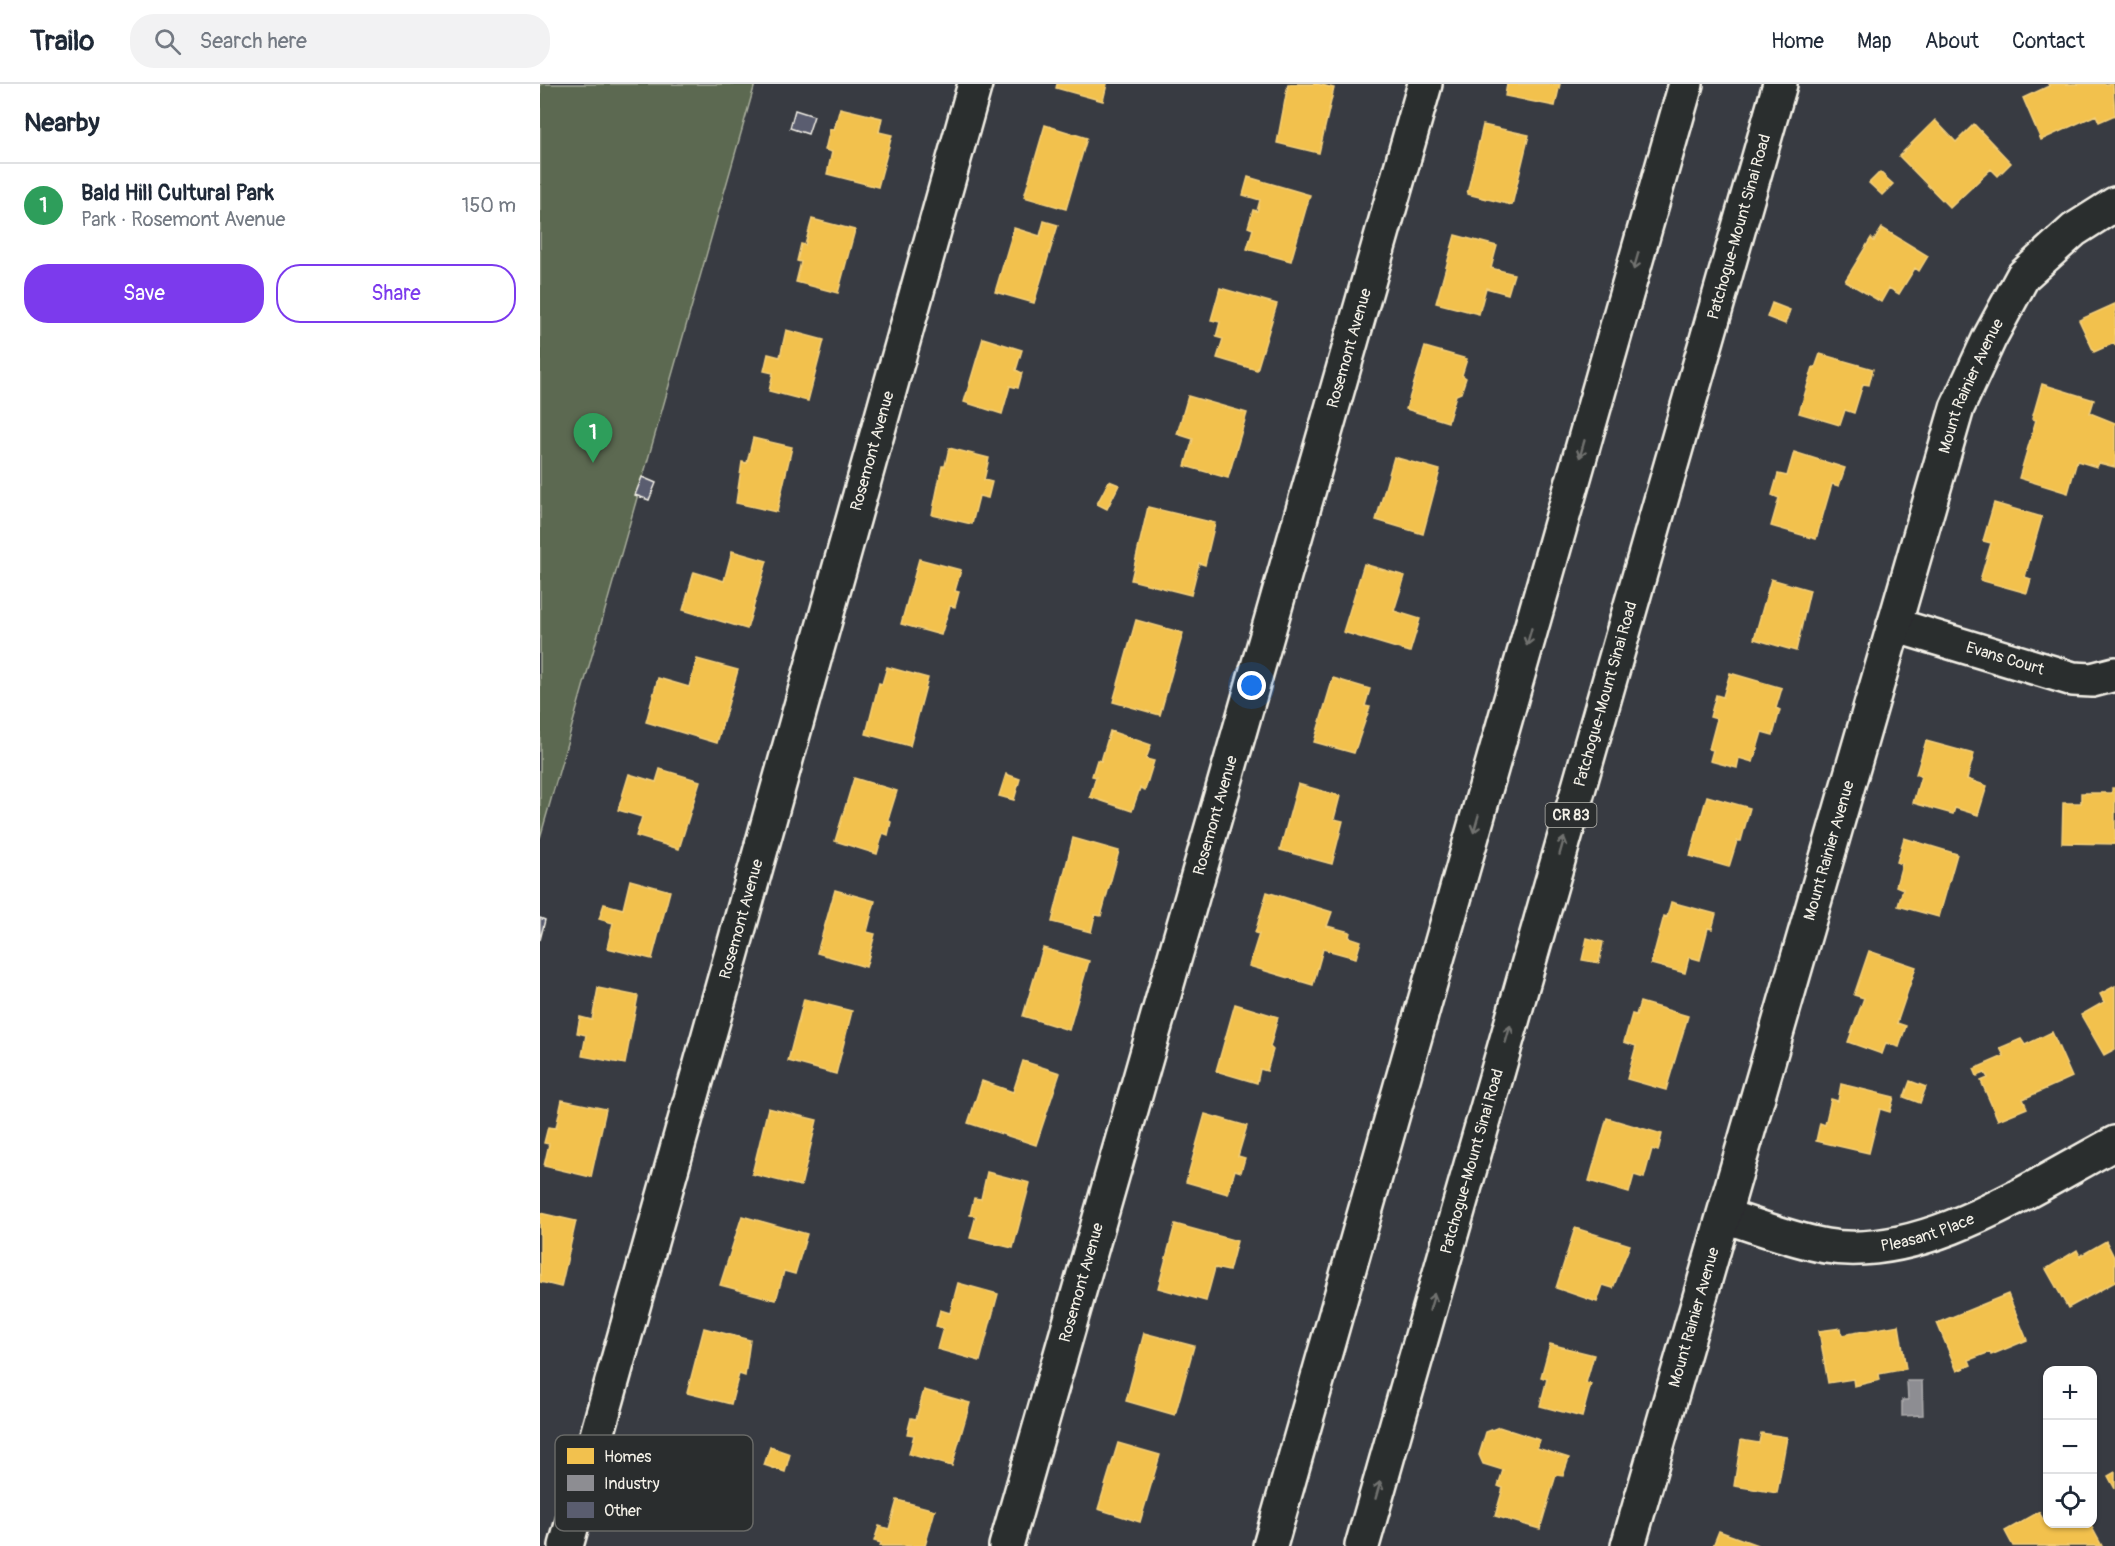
<!DOCTYPE html>
<html lang="en">
<head>
<meta charset="utf-8">
<style>
	body { margin:0; font-family:Pangolin,sans-serif; background:#f2f2f3; color:#1f2937 }
	.controls { position:absolute; right:18px; bottom:18px; display:grid; overflow:hidden; border-radius:12px; box-shadow:0 2px 4px #0004 }
	.controls button { width:54px; height:54px; display:grid; place-items:center; padding:0; border:0; border-bottom:2px solid #e0e1e3; background:#fff; color:#1f2937; font:30px sans-serif }
	.you { position:absolute; left:712px; top:602px; width:21px; height:21px; margin:-15px; border:4px solid #fff; border-radius:50%; background:#1a73e8; box-shadow:0 0 0 9px #1a73e833 }
	.badge { display:grid; place-items:center; width:39px; height:39px; border-radius:50%; background:#7c3aed; color:#fff; font-size:20px; font-weight:700 }
	.pin { position:absolute; translate:-50% -50px; filter:drop-shadow(0 2px 3px #0008) }
	.pin::after { content:''; position:absolute; top:32px; width:21px; height:18px; background:inherit; clip-path:polygon(0 0,100% 0,50% 100%) }
	.list { margin:0; padding:0; list-style:none }
	h2 { display:flex; justify-content:space-between; align-items:center; height:78px; margin:0; padding:0 24px; font-size:26px }
	h2 small { font-size:20px; font-weight:400; color:#747a83 }
	.list li { display:grid; grid-template-columns:39px 1fr auto; gap:18px; align-items:center; box-sizing:border-box; height:84px; padding:0 24px; border-top:2px solid #e0e1e3 }
	.list b { display:block; font-size:22px; white-space:nowrap }
	.list p { margin:0; font-size:20px; white-space:nowrap; color:#747a83 }
	.list em { font-size:20px; font-style:normal; color:#747a83 }
	.actions { display:flex; gap:12px; padding:18px 24px }
	.actions a { flex:1; padding:14px 0; border:2px solid #7c3aed; border-radius:24px; text-align:center; font-size:21px; color:#7c3aed }
	.actions .main { background:#7c3aed; color:#fff }
	.icon { flex:none; width:33px; height:33px; fill:none; stroke:currentColor; stroke-width:2; stroke-linecap:round; stroke-linejoin:round }
	.map { position:relative; flex:none; width:1575px; height:1462px; overflow:hidden }
	header { display:flex; align-items:center; gap:36px; box-sizing:border-box; height:84px; padding:0 30px; background:#fff; border-bottom:2px solid #e0e1e3 }
	header strong { font-size:28px }
	nav { display:flex; gap:33px; margin-inline-start:auto; font-size:21px }
	.search { width:420px; height:54px; background:#f2f2f3; display:flex; align-items:center; gap:15px; box-sizing:border-box; padding:0 21px; border-radius:24px; color:#747a83; font-size:22px }
	main { display:flex }
	aside { flex:1; background:#fff }
	.map>svg:first-child { display:block }
	.green { fill:#5c6951; stroke:#a8ad9c; stroke-width:1.5 }
	.homes { fill:#f2c14e; stroke:#f3cf7c; stroke-width:1.5 }
	.industry { fill:#8d8d92; stroke:#acabac; stroke-width:1.5 }
	.building { fill:#5a5d6f; stroke:#f4f1e8; stroke-width:1.5 }
	.lines { fill:none; stroke-linecap:round; stroke-linejoin:round }
	.minor-casing { stroke:#f4f1e8; stroke-width:38 }
	.trunk-casing { stroke:#f4f1e8; stroke-width:38 }
	.minor { stroke:#2a2d2e; stroke-width:33 }
	.trunk { stroke:#2a2d2e; stroke-width:33 }
	.oneway { stroke:#71726f }
	.labels { text-anchor:middle; dominant-baseline:central; stroke-width:6; stroke-linejoin:round; paint-order:stroke }
	.shield { fill:#2a2d2e; stroke:#b7b6b0; stroke-width:1.5 }
	.shield-label { font-size:15px; font-weight:bold; fill:#f4f1e8 }
	.street-label { font-size:16px; fill:#f4f1e8; stroke:#2a2d2e }
	.key { fill:#2a2d2e; stroke:#676866; stroke-width:1.5 }
	.key-label { font-size:16px; fill:#f4f1e8 }
</style>
</head>
<body>
<header>
<strong>Trailo</strong>
<div class="search"><svg class="icon" aria-label="search" viewBox="0 0 24 24"><circle cx="10" cy="10" r="6"/><path d="M15 15l6 6"/></svg>Search here</div>
<nav><a>Home</a><a>Map</a><a>About</a><a>Contact</a></nav>
</header>
<main>
<aside>
<h2>Nearby<small></small></h2>
<ul class="list">
<li><span class="badge" style="background:#2e9e5b">1</span><div><b>Bald Hill Cultural Park</b><p>Park · Rosemont Avenue</p></div><em>150 m</em></li>
</ul>
<div class="actions"><a class="main">Save</a><a>Share</a></div>
</aside>
<div class="map">
<svg width="1575" height="1462" viewBox="0 0 1575 1462">
	<rect width="100%" height="100%" fill="#383b42"/>
	<filter id="ink" filterUnits="userSpaceOnUse"><feTurbulence type="fractalNoise" baseFrequency=".0167" numOctaves="2"/><feDisplacementMap in="SourceGraphic" scale="12" xChannelSelector="R" yChannelSelector="G"/><feConvolveMatrix kernelMatrix="1 2 1 2 8 2 1 2 1" color-interpolation-filters="sRGB"/></filter>
	<g filter="url(#ink)">
		<!-- green -->
		<path class="green" d="M0,0H215L0,754Z"/>
		<!-- homes -->
		<path class="homes" d="M517,0H567L563,17L516,4Z
			M748,0H778L794,4L779,69L737,59Z
			M967,0H1020L1015,22L965,12Z
			M1508,0H1573L1575,31L1559,38L1556,31L1501,56L1483,14L1509,2Z
			M300,24L342,34L339,48L352,51L338,103L287,90L292,68L285,66L290,45L294,46Z
			M1395,36L1416,58L1434,40L1471,79L1458,92L1451,85L1410,124L1359,72Z
			M505,41L547,54L526,125L484,113Z
			M943,41L989,51L972,121L927,110Z
			M1340,88L1353,100L1342,111L1329,99Z
			M708,93L770,111L751,177L707,165L713,145L708,143L713,126L717,127L720,116L703,111Z
			M272,135L315,146L298,209L256,198L261,178L257,177L261,160L265,161Z
			M504,137L518,141L494,219L455,208L474,144L500,152Z
			M1342,144L1388,172L1379,187L1375,184L1359,210L1349,204L1341,218L1305,197L1331,154L1334,157Z
			M915,151L957,162L951,184L974,190L968,210L946,204L939,230L896,219Z
			M680,204L737,220L717,286L677,274L683,255L676,253L680,238L671,236Z
			M1232,219L1250,226L1245,240L1227,233Z
			M1575,220V262L1574,259L1554,268L1539,236Z
			M246,246L284,256L268,317L229,307L233,289L224,287L228,270L240,273Z
			M443,254L482,266L476,286L482,289L478,304L470,302L462,330L424,318Z
			M885,263L927,275L922,291L926,294L921,309L916,311L908,338L866,325Z
			M1280,270L1333,285L1329,301L1323,300L1314,329L1305,326L1300,341L1259,329L1273,283L1275,284Z
			M1502,300L1554,316L1550,329L1575,339V383L1559,379L1557,383L1537,377L1528,409L1479,394L1496,336L1492,335Z
			M648,312L707,329L688,394L645,382L653,355L637,350Z
			M213,354L252,363L237,428L196,419L202,378L207,379Z
			M409,364L449,374L444,396L452,398L448,414L439,412L432,440L392,431L402,382H405Z
			M1254,368L1305,384L1299,402L1292,400L1276,455L1231,442L1239,414L1232,411L1238,390L1247,392Z
			M854,373L900,386L883,450L836,436Z
			M569,397L579,401L567,425L557,420Z
			M1454,419L1502,433L1485,493L1491,495L1487,509L1440,496L1451,459L1443,457Z
			M608,423L675,439L665,481L659,479L651,511L591,496Z
			M192,467L227,477L207,545L143,526L154,488L184,497Z
			M379,475L421,486L415,507L419,508L415,523L410,522L401,551L361,540Z
			M824,480L865,492L854,527L880,535L870,568L803,548Z
			M1231,495L1270,506L1256,567L1214,555Z
			M596,536L643,549L620,631L573,618Z
			M157,575L198,586L177,659L106,638L118,594L149,603Z
			M347,583L388,594L370,662L326,650L339,599L342,600Z
			M1190,589L1242,604L1236,624L1240,626L1233,651L1222,648L1213,678L1199,674L1197,684L1170,677L1173,666L1169,665L1177,635L1170,633L1176,611L1183,613Z
			M793,594L830,605L825,622L830,623L814,669L774,658Z
			M570,647L611,661L606,675L614,677L605,706L600,704L592,727L550,713L556,693L552,692L557,676L561,677Z
			M1386,657L1434,670L1427,695L1447,702L1438,731L1415,724L1413,730L1373,719L1381,692L1376,690Z
			M120,685L160,697L139,765L96,752L102,733L78,726L89,690L116,698Z
			M466,690L480,695L474,716L459,712Z
			M314,694L357,707L348,736L351,738L348,751L343,749L337,770L295,757Z
			M758,700L800,712L794,735L803,737L792,780L740,766Z
			M1572,704H1575V760L1522,759L1523,719H1541V709H1572Z
			M1167,712L1210,724L1201,757H1197L1189,783L1150,772Z
			M533,754L579,767L561,832L555,831L551,848L512,838Z
			M1364,754L1417,770L1399,833L1358,822L1363,805L1356,802L1362,780L1357,778Z
			M90,796L130,807L112,875L67,864L73,839L59,835L64,820L83,825Z
			M295,806L335,817L327,848L335,850L326,883L277,869Z
			M727,808L792,828L787,842L810,848L809,853L821,857L816,874L783,865L773,901L709,882L719,850L715,849Z
			M1131,818L1176,830L1172,845L1168,844L1160,876L1149,873L1145,889L1111,880L1124,832L1127,833Z
			M1047,854L1063,858L1059,879L1042,876Z
			M503,864L549,877L529,946L483,932Z
			M1329,867L1376,883L1357,939L1366,942L1359,963L1346,959L1342,970L1308,958L1324,914L1314,911Z
			M1575,902V965L1564,971L1541,931L1564,918L1560,910Z
			M58,904L98,912L85,980L42,972L46,951L37,949L40,933L52,936Z
			M264,915L312,927L296,990L248,977Z
			M1100,918L1148,932L1126,1006L1087,995L1096,962L1084,958L1092,930L1096,931Z
			M695,920L738,933L730,963L733,966L727,987L720,985L717,999L676,987Z
			M1512,948L1532,993L1483,1015L1487,1024L1458,1036L1441,997L1448,994L1445,989L1437,992L1434,985L1464,972L1460,964L1481,955L1485,961Z
			M483,977L520,989L496,1061L428,1039L442,997L473,1008Z
			M1370,997L1386,1003L1380,1019L1364,1013Z
			M1301,1000L1354,1013L1350,1028L1340,1025L1329,1069L1276,1057L1280,1039L1285,1041L1291,1015L1298,1017Z
			M22,1016L66,1025L51,1093L4,1082L9,1060L4,1059L8,1043L16,1044Z
			M228,1024L277,1036L261,1102L212,1090Z
			M665,1030L707,1042L698,1072L705,1074L701,1088L695,1086L688,1110L646,1098Z
			M1067,1034L1122,1050L1118,1067L1112,1065L1104,1094L1094,1091L1089,1109L1049,1097Z
			M447,1088L490,1099L473,1164L430,1154L436,1132L430,1131L434,1114L441,1115Z
			M0,1129L36,1137L21,1203L0,1198Z
			M202,1132L267,1150L255,1190L244,1187L236,1216L180,1201Z
			M635,1140L697,1157L689,1187L675,1184L666,1217L618,1204Z
			M1035,1144L1090,1161L1073,1204L1063,1201L1057,1218L1016,1204Z
			M1566,1157L1575,1175V1198L1528,1224L1506,1185L1537,1166L1540,1172Z
			M418,1199L458,1210L440,1277L397,1265L403,1244L396,1242L400,1226L410,1229Z
			M1468,1210L1487,1256L1451,1271L1450,1268L1429,1276L1431,1281L1417,1287L1397,1239Z
			M1359,1241L1366,1285L1339,1290L1340,1296L1314,1302L1313,1295L1288,1299L1279,1247L1301,1244L1302,1251Z
			M164,1244L210,1256L205,1292L199,1290L191,1320L147,1309Z
			M604,1249L654,1262L635,1331L586,1317Z
			M1010,1260L1054,1271L1046,1299L1051,1300L1042,1333L1000,1322L1007,1295L1001,1293Z
			M384,1306L430,1319L412,1382L369,1370L374,1351L367,1350L371,1334L376,1335Z
			M959,1343L1000,1356L997,1364L1029,1374L1023,1392L1016,1391L1000,1445L955,1432L963,1404L958,1402L963,1386L943,1380L939,1371L946,1348Z
			M1221,1349L1247,1353L1237,1409L1194,1402L1201,1356L1219,1359Z
			M133,1351L175,1366L169,1383L175,1385L159,1431L116,1416L126,1385L120,1383Z
			M578,1359L620,1371L600,1438L558,1425Z
			M230,1363L250,1370L245,1388L224,1381Z
			M1575,1388V1405L1568,1392Z
			M357,1416L395,1426L385,1462H340L341,1459L334,1457L339,1442L349,1445Z
			M1499,1428L1503,1435L1508,1433V1440H1550L1562,1462H1473L1465,1447Z
			M1179,1447L1220,1462H1173Z"/>
		<!-- industry -->
		<path class="industry" d="M1367,1297H1382L1383,1331L1362,1332V1316H1368Z"/>
		<!-- building -->
		<path class="building" d="M255,26L274,32L268,50L250,44Z
			M102,393L116,399L109,416L95,411Z
			M0,834L5,836L0,856Z"/>
		<g class="lines">
			<!-- minor casing -->
			<g class="minor-casing">
				<g id="minor">
					<path id="s1" d="M1354,541L1533,595L1552,596L1575,590"/>
					<path id="s2" d="M1184,1132C1217,1142 1252,1156 1286,1162C1383,1178 1492,1103 1575,1059"/>
					<path id="s3" d="M26,1462L435,0"/>
					<path id="s4" d="M466,1462L885,0"/>
					<path id="s5" d="M1088,1462L1417,324L1449,255L1483,192L1534,146L1575,120"/>
				</g>
			</g>
			<!-- trunk casing -->
			<g class="trunk-casing">
				<g id="trunk">
					<path d="M730,1462L1146,0"/>
					<path id="s6" d="M822,1462L1240,0"/>
				</g>
			</g>
			<!-- minor -->
			<use href="#minor" class="minor"/>
			<!-- trunk -->
			<use href="#trunk" class="trunk"/>
		</g>
		<!-- one-way arrows -->
		<defs><path id="oneway-shaft" d="M-6 0H5M1.5-3L5.5 0L1.5 3" fill="none" stroke-width="1.6" stroke-linecap="round" stroke-linejoin="round" transform="scale(1.5)"/></defs>
		<g class="oneway">
			<use href="#oneway-shaft" transform="translate(1096 177) rotate(106)"/>
			<use href="#oneway-shaft" transform="translate(1042 365) rotate(106)"/>
			<use href="#oneway-shaft" transform="translate(989 553) rotate(106)"/>
			<use href="#oneway-shaft" transform="translate(936 740) rotate(106)"/>
			<use href="#oneway-shaft" transform="translate(1022 762) rotate(-74)"/>
			<use href="#oneway-shaft" transform="translate(968 950) rotate(-74)"/>
			<use href="#oneway-shaft" transform="translate(892 1218) rotate(-74)"/>
			<use href="#oneway-shaft" transform="translate(838 1406) rotate(-74)"/>
		</g>
	</g>
	<g class="labels">
		<!-- shield labels -->
		<rect class="shield" x="1005.5" y="719" width="51" height="24" rx="4.5"/>
		<g class="shield-label">
			<text x="1031" y="731">CR 83</text>
		</g>
		<!-- street labels -->
		<g class="street-label">
			<text stroke="none"><textPath href="#s6" startOffset="1372">Patchogue-Mount Sinai Road</textPath></text>
			<text stroke="none"><textPath href="#s4" startOffset="1246">Rosemont Avenue</textPath></text>
			<text stroke="none"><textPath href="#s5" startOffset="1210">Mount Rainier Avenue</textPath></text>
			<text stroke="none"><textPath href="#s3" startOffset="1137">Rosemont Avenue</textPath></text>
			<text stroke="none"><textPath href="#s1" startOffset="116">Evans Court</textPath></text>
			<text stroke="none"><textPath href="#s6" startOffset="886">Patchogue-Mount Sinai Road</textPath></text>
			<text stroke="none"><textPath href="#s4" startOffset="760">Rosemont Avenue</textPath></text>
			<text stroke="none"><textPath href="#s5" startOffset="724">Mount Rainier Avenue</textPath></text>
			<text stroke="none"><textPath href="#s3" startOffset="651">Rosemont Avenue</textPath></text>
			<text stroke="none"><textPath href="#s6" startOffset="400">Patchogue-Mount Sinai Road</textPath></text>
			<text stroke="none"><textPath href="#s2" startOffset="210">Pleasant Place</textPath></text>
			<text stroke="none"><textPath href="#s4" startOffset="274">Rosemont Avenue</textPath></text>
			<text stroke="none"><textPath href="#s5" startOffset="238">Mount Rainier Avenue</textPath></text>
		</g>
	</g>
	<!-- legend -->
	<rect x="15" y="1351" width="198" height="96" rx="9" class="key"/>
	<rect x="27" y="1364" width="27" height="16" fill="#f2c14e"/>
	<rect x="27" y="1391" width="27" height="16" fill="#8d8d92"/>
	<rect x="27" y="1418" width="27" height="16" fill="#5a5d6f"/>
	<g class="key-label">
		<text x="64" y="1378">Homes</text>
		<text x="64" y="1405">Industry</text>
		<text x="64" y="1432">Other</text>
	</g>
</svg>
<div class="controls">
<button>+</button>
<button>−</button>
<button><svg class="icon" aria-label="locate" viewBox="0 0 24 24"><circle cx="12" cy="12" r="6"/><path d="M12 2v4M12 18v4M2 12h4M18 12h4"/></svg></button>
</div>
<div class="you"></div>
<div class="pin badge" style="left:53px;top:379px;background:#2e9e5b">1</div>
</div>
</main>
</body>
</html>
